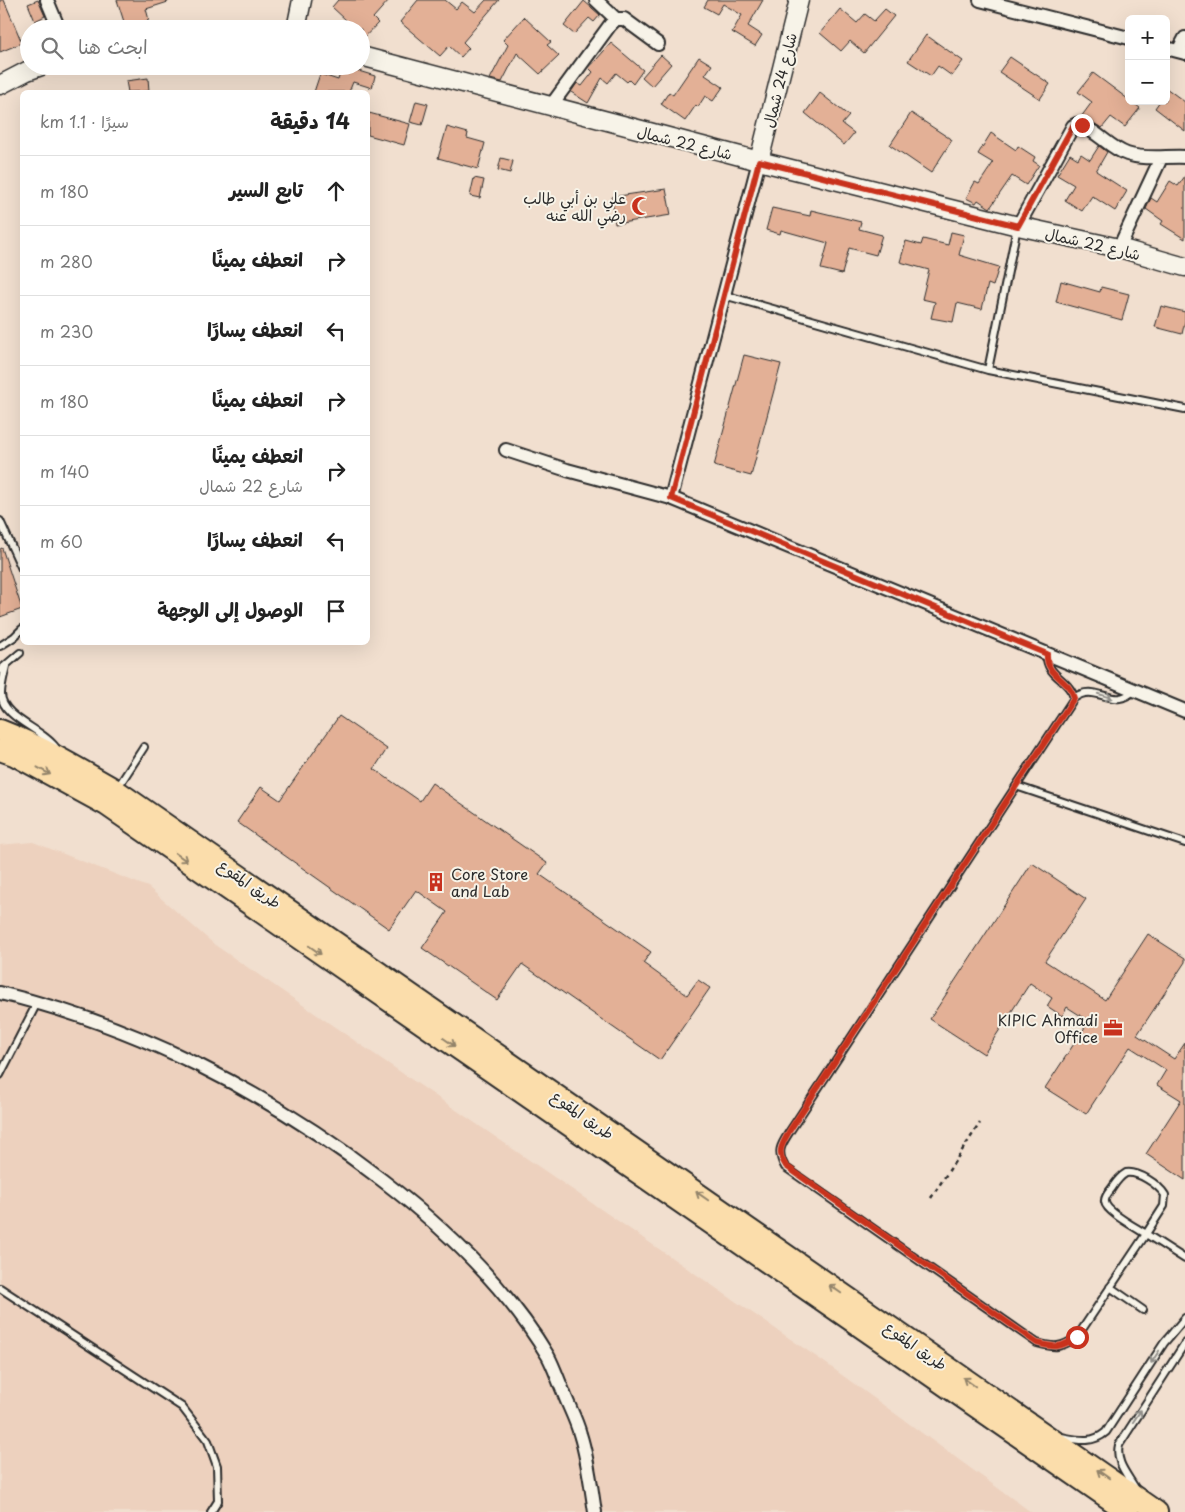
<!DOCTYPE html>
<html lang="ar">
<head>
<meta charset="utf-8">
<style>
	body { margin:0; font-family:"Playpen Sans","Playpen Sans Arabic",sans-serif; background:#f2f2f2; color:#222; direction:rtl }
	.controls { position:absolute; right:15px; top:15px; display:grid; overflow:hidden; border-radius:8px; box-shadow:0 5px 20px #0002 }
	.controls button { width:45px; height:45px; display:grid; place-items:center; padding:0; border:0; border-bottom:1px solid #e0e0e0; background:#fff; color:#222; font:25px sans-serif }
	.stop { position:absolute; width:15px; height:15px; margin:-11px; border:4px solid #c8321e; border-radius:50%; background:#fff }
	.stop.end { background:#c8321e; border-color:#fff; box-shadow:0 1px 5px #0008 }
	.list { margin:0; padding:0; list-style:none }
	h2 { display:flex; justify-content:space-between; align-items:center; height:65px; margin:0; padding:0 20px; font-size:21px }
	h2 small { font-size:16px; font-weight:400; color:#767676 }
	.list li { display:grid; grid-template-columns:32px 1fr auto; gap:15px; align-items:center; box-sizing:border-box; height:70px; padding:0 20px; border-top:1px solid #e0e0e0 }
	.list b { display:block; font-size:19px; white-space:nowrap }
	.list p { margin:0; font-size:16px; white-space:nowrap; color:#767676 }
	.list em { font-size:16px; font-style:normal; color:#767676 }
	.icon { flex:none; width:28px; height:28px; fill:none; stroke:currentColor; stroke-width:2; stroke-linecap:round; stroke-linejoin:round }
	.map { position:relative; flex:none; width:1185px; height:1512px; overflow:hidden; direction:ltr }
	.search { position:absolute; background:#fff; box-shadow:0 5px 20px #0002; left:20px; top:20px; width:350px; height:55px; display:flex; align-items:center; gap:12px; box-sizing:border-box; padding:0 18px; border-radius:28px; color:#767676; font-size:19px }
	.panel { position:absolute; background:#fff; box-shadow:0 5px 20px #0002; left:20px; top:90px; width:350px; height:555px; border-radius:8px; direction:rtl }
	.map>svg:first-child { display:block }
	.built { fill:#edd1be }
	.building { fill:#e3b096; stroke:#2b2b2b }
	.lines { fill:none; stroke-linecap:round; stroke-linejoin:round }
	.lane-casing { stroke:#2b2b2b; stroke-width:10 }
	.street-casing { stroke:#2b2b2b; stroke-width:16 }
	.secondary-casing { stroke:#2b2b2b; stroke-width:21 }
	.primary-casing { stroke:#2b2b2b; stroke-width:24 }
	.path { stroke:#2b2b2b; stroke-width:2.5; stroke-dasharray:4 4; stroke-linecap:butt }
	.lane { stroke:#f7f3e8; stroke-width:6 }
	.street { stroke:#f7f3e8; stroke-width:12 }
	.secondary { stroke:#f7f3e8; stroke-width:18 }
	.primary { stroke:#fbddab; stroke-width:20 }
	.oneway { stroke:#918f8a }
	.oneway2 { stroke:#93846b }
	.route { stroke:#c8321e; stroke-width:6 }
	.labels { text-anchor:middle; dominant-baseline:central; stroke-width:4; stroke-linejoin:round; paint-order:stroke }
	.street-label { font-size:15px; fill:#2b2b2b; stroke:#f7f3e8 }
	.poi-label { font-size:15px; fill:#2b2b2b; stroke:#f7f3e8; text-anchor:end }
</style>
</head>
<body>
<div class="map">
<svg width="1185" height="1512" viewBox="0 0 1185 1512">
	<rect width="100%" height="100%" fill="#f1dfcf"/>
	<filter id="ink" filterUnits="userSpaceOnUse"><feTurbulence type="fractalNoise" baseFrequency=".02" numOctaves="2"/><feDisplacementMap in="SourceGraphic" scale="10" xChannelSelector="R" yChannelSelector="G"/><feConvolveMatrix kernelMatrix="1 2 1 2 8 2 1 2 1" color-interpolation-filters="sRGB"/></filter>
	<g filter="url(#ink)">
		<!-- built -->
		<path class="built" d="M33,842L148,887L215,945L824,1362L1031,1512H0V845Z"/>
		<!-- building -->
		<path class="building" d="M0,0H4L22,43L0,52Z
			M38,0L45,16L35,21L28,4Z
			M117,0H168V2L146,9L149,20L126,28Z
			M338,0H389L373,18L378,23L361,41V29H352L344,22L346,20L332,7Z
			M418,0H445L456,9L462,2L475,12L486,0H499L463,42L469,48L461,57L449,46L440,56L400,22Z
			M708,0H763L748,26L762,35L755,46L732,32L742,15L723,4L717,14L704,7Z
			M584,1L600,15L594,22L589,18L574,34L564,26Z
			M840,9L857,23L865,14L874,21L885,9L894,16L864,53L850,41L841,51L820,33Z
			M524,17L551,42L547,45L559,56L540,74L517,53L502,82L490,79L508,45L503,40Z
			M926,35L963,61L952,76L938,66L931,76L908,61Z
			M611,43L643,70L633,84L629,80L627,82L616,73L608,83L602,78L588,103L571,92L577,83L582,86L593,72L589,68Z
			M661,55L671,64L652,86L642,77Z
			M699,57L712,65L705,75L723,87L713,101L705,96L698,107L696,105L685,121L661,104L669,92L673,95Z
			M1010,57L1050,84L1040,99L999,72Z
			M342,66L375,76L372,88L353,82L349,92H314L320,74L338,80Z
			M1093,73L1140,108L1125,127L1111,117L1102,128L1081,117L1092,102L1078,92Z
			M148,78L149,91L128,92L126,81Z
			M1166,88L1185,102V131L1155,108L1160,101H1166Z
			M820,93L849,116L842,124L854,133L844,145L805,113Z
			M416,101L428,104L422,125L410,122Z
			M369,113L410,124L404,145L368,135V120Z
			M911,113L952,140L931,173L890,145Z
			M447,127L468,133L467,138L485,143L478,169L438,158Z
			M991,133L1016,150L1018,146L1035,157L1033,161L1039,165L1026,185L1012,176L990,208L978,200L976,203L966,198L975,182L979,184L993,163L978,154Z
			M1099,146L1107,152L1096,171L1127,191L1115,211L1092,196L1082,211L1065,200L1074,185L1057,175L1070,154L1078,159L1081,154L1090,160Z
			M501,158L513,161L510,173L498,170Z
			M1185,176V239L1161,224L1163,221L1146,209L1151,198L1157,202L1170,181L1178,186Z
			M474,178L484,180L480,198L470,196Z
			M666,189L671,215L615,224L612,197Z
			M772,208L810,216L811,210L861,222L859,229L882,235L876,255L849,248L842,274L821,269L828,243L781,230L780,234L766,230Z
			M951,232L964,235L959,255L999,267L993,286L988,284L982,309L957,303L953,322L931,318L935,302L922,299L929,270L900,262L906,241L921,245L923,239L948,245Z
			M1061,281L1100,292L1101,287L1129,294L1122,320L1056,302Z
			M1161,306L1185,312V321L1182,334L1155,327Z
			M744,355L781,364L751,476L714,466Z
			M2,548L22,609L0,617V549Z
			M339,716L387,749L374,769L420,801L432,783L547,863L539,874L651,952L643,963L687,995L698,980L710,988L660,1060L522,964L497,1000L422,948L447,912L416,890L389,929L237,822L261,787L280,800Z
			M1032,863L1086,899L1045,961L1105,1000L1148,934L1185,958V962L1137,1035L1174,1059L1185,1043V1180L1146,1154L1181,1100L1157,1085L1166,1070L1130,1047L1086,1114L1045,1088L1089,1021L1067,1007L1062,1016L1047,1006L1052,998L1030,983L984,1054L930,1019Z"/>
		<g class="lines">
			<!-- lane casing -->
			<g class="lane-casing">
				<path id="lane" d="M724,295L988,370L1185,409
					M988,370L1017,227
					M0,521L22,569
					M0,646L14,637L22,629
					M1047,654C1045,676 1070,679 1074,698
					M6,666C4,675 1,685 1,694C2,718 43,729 56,748
					M0,670L20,653
					M1134,690C1114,712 1096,681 1074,698L790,1131C781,1145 776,1151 785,1167L1037,1343C1055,1348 1061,1348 1077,1337L1146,1234L1185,1259
					M1016,786L1185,843
					M118,787L144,747
					M0,1075L37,1003
					M1126,1173C1138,1171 1158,1184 1165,1195L1164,1206L1146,1234C1137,1228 1106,1212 1105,1202C1104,1197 1109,1192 1112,1188C1116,1182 1119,1177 1126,1173Z
					M1110,1287L1143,1310
					M0,1288L182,1407L208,1441L217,1466L218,1501L211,1512
					M1061,1437C1078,1440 1092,1444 1106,1432L1164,1343L1185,1318
					M1135,1488C1127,1474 1115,1462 1119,1445L1185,1343"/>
			</g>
			<!-- street casing -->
			<g class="street-casing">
				<path id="street" d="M47,0L59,29
					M596,0L616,19
					M980,0L1129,38
					M1166,48L1185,53
					M1178,51L1185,38
					M550,107L610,25L616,19H624L658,44
					M1018,226L1073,126L1077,124C1096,129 1109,148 1127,154C1144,160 1167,156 1185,157
					M1119,248L1161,158
					M506,450L567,470L671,498L1185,711
					M671,498L759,161
					M0,993C139,1026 269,1093 382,1180C446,1229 506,1286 548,1356C554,1367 558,1380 563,1391C568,1405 576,1419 580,1434C588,1459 591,1486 595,1512"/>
			</g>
			<!-- secondary casing -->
			<g class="secondary-casing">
				<path id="secondary" d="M296,29L302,0
					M361,56L759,161L1018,226L1119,248L1185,267
					M0,85L27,71L41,66
					M759,161L799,0"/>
			</g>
			<!-- primary casing -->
			<g class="primary-casing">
				<path id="primary" d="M0,730C41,746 78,768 116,790L1157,1512
					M0,750L14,755L106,805L1128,1512"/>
			</g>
			<!-- path -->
			<path class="path" d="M931,1198L980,1123"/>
			<!-- lane -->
			<use href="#lane" class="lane"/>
			<!-- street -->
			<use href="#street" class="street"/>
			<!-- secondary -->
			<use href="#secondary" class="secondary"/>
			<!-- primary -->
			<use href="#primary" class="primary"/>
		</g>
		<!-- one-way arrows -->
		<defs><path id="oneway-shaft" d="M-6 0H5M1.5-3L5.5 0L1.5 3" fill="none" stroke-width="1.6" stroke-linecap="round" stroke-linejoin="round" transform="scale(1.25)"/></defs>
		<g class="oneway">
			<use href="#oneway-shaft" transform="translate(1105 696) rotate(17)"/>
			<use href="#oneway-shaft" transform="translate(1155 1357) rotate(123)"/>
			<use href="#oneway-shaft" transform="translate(1137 1416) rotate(-56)"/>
		</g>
		<g class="oneway2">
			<use href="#oneway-shaft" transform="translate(44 771) rotate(29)"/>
			<use href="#oneway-shaft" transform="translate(181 857) rotate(35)"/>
			<use href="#oneway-shaft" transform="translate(315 950) rotate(35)"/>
			<use href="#oneway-shaft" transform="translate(449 1042) rotate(35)"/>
			<use href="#oneway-shaft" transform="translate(702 1196) rotate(-145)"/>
			<use href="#oneway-shaft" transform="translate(835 1289) rotate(-145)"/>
			<use href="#oneway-shaft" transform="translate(969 1382) rotate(-145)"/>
			<use href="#oneway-shaft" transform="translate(1103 1474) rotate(-145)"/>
		</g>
	</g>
	<g class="lines" filter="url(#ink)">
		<!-- route -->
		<path class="route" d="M1077,1337C1061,1348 1055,1348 1037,1343L786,1166C776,1151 782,1145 790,1130L1074,698C1070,679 1045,676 1047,654L671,498L759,161L1018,226L1073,126L1077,124L1082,125"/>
	</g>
	<!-- icons -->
	<defs>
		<g id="mosque-bare" transform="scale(1.5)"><path d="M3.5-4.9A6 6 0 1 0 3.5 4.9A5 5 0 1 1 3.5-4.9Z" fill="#c8321e" stroke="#f7f3e8" stroke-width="2.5" paint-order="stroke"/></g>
		<g id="building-bare" transform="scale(1.5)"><path d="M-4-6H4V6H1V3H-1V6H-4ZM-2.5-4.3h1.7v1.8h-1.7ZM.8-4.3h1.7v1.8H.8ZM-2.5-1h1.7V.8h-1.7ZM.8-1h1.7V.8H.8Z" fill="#c8321e" stroke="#f7f3e8" stroke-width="2.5" paint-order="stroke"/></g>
		<g id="office-bare" transform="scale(1.5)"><path d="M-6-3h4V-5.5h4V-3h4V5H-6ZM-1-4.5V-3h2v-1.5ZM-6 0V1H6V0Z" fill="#c8321e" stroke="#f7f3e8" stroke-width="2.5" paint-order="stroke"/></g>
	</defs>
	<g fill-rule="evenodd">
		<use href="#mosque-bare" x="641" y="206"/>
		<use href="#building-bare" x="436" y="882"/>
		<use href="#office-bare" x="1113" y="1028"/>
	</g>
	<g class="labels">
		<!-- street labels -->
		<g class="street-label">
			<text transform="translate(779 80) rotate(-76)">شارع 24 شمال</text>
			<text transform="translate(685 142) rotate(14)">شارع 22 شمال</text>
			<text transform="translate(1093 243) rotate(13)">شارع 22 شمال</text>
			<text transform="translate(250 883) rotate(35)">طريق المقوع</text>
			<text transform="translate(583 1114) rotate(35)">طريق المقوع</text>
			<text transform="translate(916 1345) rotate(35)">طريق المقوع</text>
		</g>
		<!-- poi labels -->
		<g class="poi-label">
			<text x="626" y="197">علي بن أبي طالب<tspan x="626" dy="17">رضي الله عنه</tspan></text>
			<text x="451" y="873" text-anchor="start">Core Store<tspan x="451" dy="17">and Lab</tspan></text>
			<text x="1098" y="1019">KIPIC Ahmadi<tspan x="1098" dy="17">Office</tspan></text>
		</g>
	</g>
</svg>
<div class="controls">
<button>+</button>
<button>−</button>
</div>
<div class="stop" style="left:1077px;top:1337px"></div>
<div class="stop end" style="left:1082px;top:125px"></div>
<div class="search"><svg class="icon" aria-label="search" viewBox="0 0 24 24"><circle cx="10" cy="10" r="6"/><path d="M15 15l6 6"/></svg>ابحث هنا</div>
<section class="panel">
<h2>14 دقيقة<small>سيرًا · 1.1 km</small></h2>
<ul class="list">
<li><svg class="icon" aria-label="ahead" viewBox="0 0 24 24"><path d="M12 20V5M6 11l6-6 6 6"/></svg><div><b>تابع السير</b></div><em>180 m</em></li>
<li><svg class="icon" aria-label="right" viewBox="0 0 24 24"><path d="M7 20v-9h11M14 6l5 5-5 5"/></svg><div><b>انعطف يمينًا</b></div><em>280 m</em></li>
<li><svg class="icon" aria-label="left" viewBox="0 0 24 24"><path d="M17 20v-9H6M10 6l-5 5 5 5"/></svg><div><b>انعطف يسارًا</b></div><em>230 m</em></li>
<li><svg class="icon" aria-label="right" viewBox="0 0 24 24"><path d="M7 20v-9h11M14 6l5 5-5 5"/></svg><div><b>انعطف يمينًا</b></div><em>180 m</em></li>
<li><svg class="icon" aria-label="right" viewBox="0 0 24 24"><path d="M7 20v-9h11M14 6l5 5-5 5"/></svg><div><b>انعطف يمينًا</b><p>شارع 22 شمال</p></div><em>140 m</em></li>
<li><svg class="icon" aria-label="left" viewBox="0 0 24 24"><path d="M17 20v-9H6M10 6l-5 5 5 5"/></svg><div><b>انعطف يسارًا</b></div><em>60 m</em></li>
<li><svg class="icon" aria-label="arrive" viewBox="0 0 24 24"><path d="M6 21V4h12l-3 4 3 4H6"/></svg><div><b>الوصول إلى الوجهة</b></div></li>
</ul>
</section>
</div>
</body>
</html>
